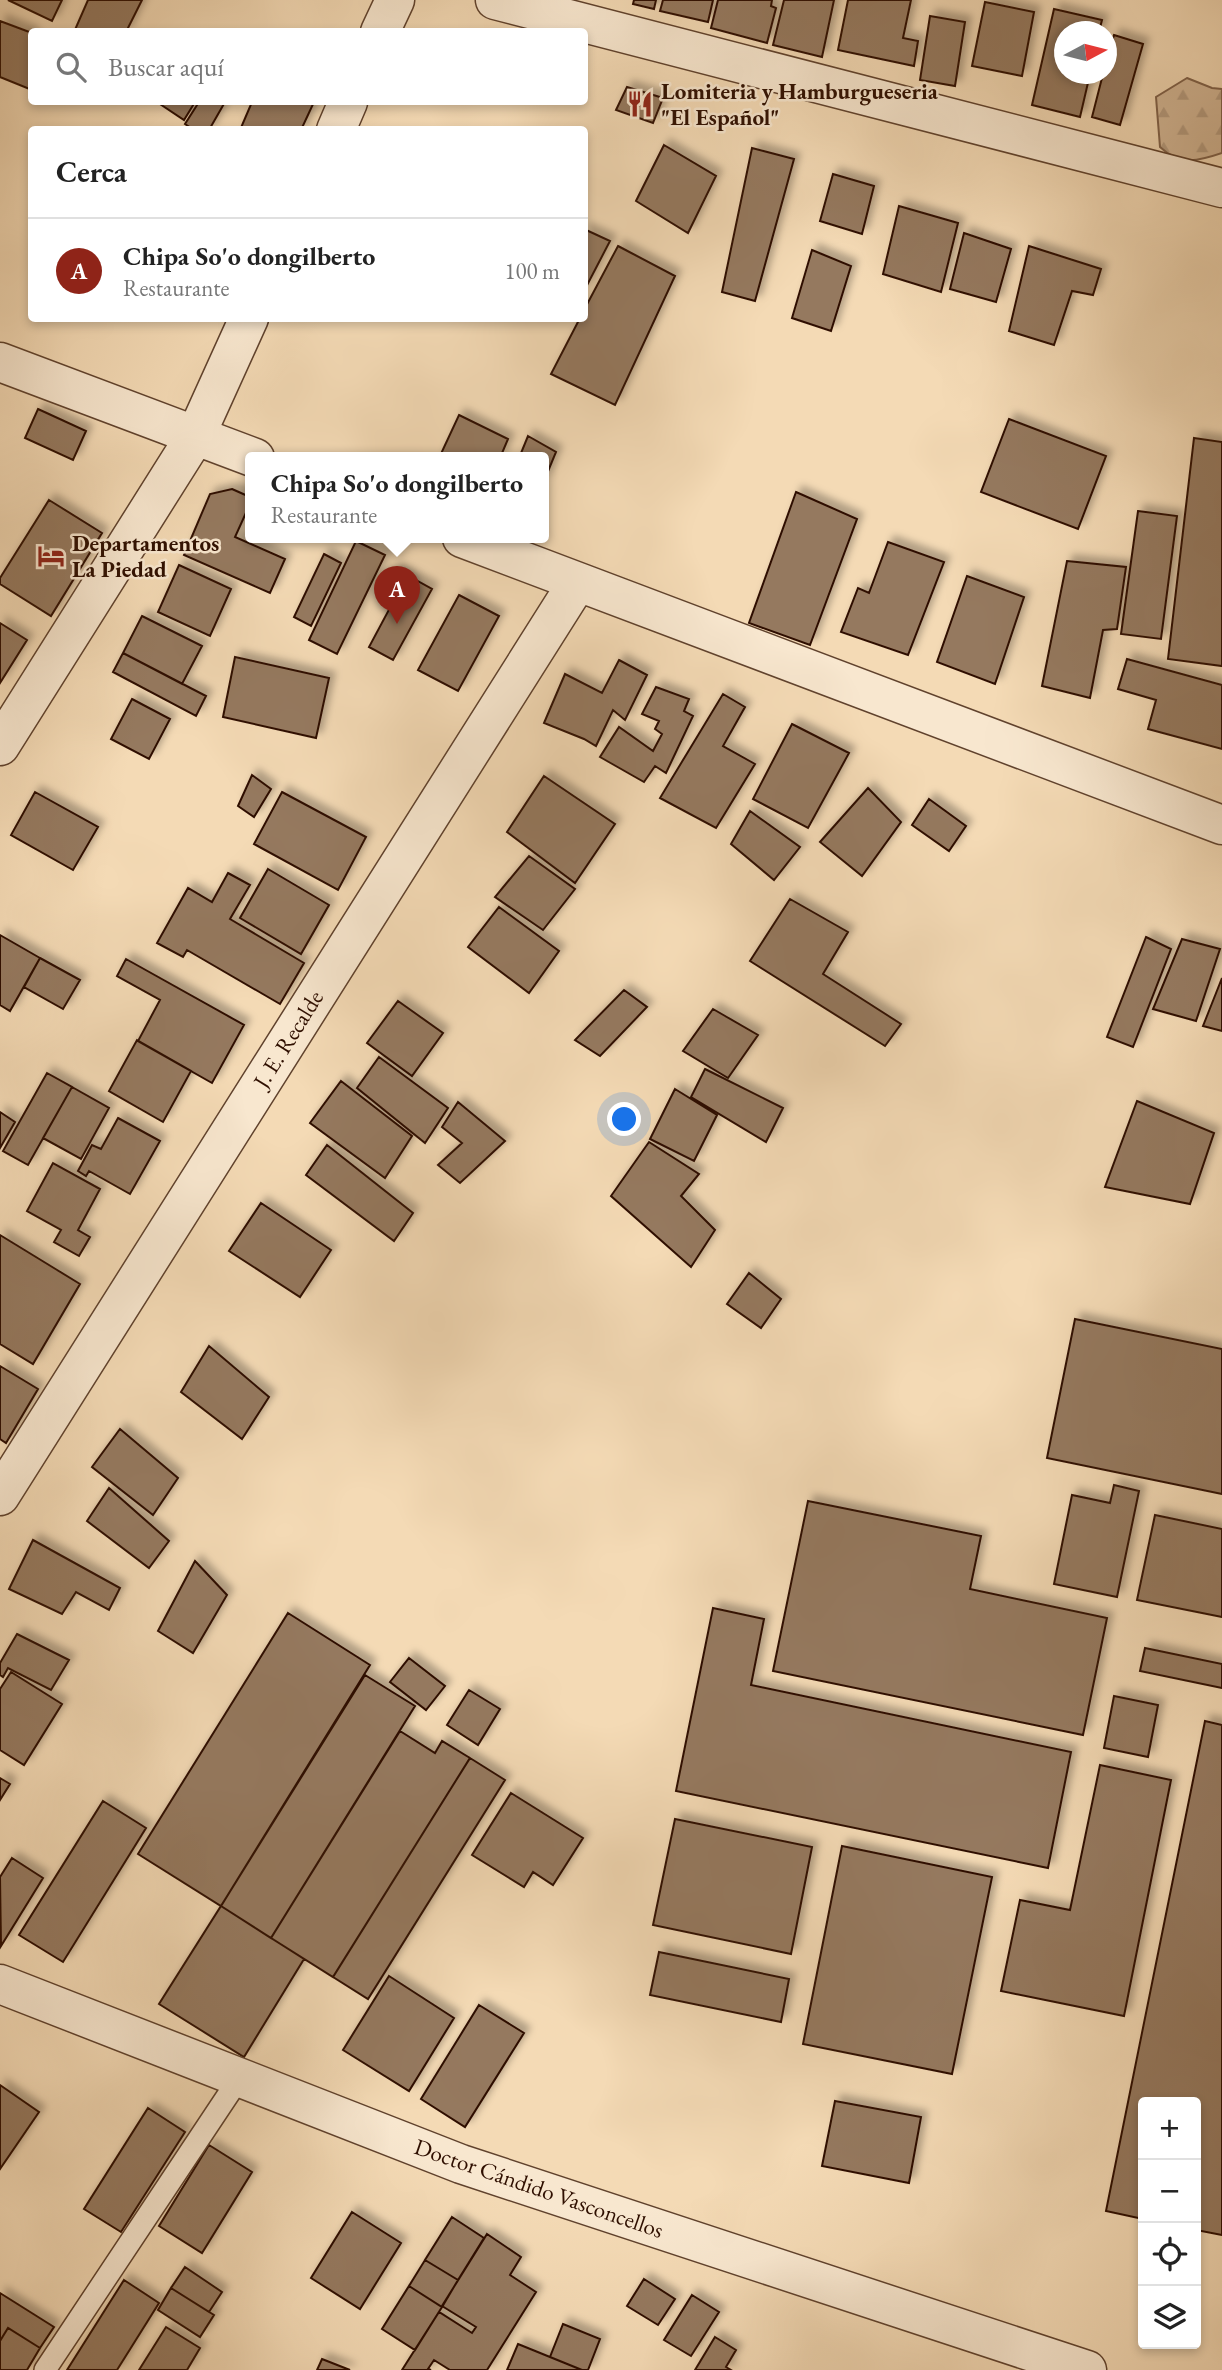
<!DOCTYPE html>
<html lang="es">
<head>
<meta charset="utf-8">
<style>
	body { margin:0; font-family:"EB Garamond",serif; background:#f6f6f6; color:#222 }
	.controls { position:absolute; right:21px; bottom:21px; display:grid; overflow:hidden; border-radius:7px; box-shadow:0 4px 10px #0003 }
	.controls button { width:63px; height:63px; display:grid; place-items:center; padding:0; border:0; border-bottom:2px solid #e0e0e0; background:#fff; color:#222; font:35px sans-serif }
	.compass { position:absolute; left:1054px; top:21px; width:63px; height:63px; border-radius:50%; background:#fff; box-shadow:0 4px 10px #0003; rotate:83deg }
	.you { position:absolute; left:625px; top:1120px; width:24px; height:24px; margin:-18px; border:5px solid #fff; border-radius:50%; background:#1a73e8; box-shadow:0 0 0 10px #1a73e833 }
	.badge { display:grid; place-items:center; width:46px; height:46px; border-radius:50%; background:#8f2418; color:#fff; font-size:23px; font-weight:700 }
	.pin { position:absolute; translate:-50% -58px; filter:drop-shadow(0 2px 4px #0008) }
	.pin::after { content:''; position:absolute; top:37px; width:24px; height:21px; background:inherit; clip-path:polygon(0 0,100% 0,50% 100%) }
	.popup { position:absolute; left:245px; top:452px; width:304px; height:91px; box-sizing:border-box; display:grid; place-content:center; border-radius:7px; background:#fff; filter:drop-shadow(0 2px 5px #0005); font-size:23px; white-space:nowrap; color:#767676 }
	.popup b { font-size:26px; color:#222 }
	.popup::after { content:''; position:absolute; left:50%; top:100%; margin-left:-14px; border:14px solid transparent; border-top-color:#fff }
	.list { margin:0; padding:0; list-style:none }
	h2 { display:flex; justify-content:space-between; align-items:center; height:91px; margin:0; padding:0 28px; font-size:30px }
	h2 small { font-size:23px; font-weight:400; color:#767676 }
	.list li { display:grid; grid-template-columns:46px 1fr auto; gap:21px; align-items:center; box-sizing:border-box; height:105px; padding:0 28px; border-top:2px solid #e0e0e0 }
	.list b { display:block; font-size:26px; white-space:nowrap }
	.list p { margin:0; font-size:23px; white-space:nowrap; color:#767676 }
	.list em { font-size:23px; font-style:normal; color:#767676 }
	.icon { flex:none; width:38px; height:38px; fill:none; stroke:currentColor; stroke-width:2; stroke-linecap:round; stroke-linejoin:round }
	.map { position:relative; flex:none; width:1222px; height:2370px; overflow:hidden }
	.search { position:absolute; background:#fff; box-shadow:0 4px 10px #0003; left:28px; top:28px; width:560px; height:77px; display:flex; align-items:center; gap:18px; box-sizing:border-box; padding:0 24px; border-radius:7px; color:#767676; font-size:26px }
	.panel { position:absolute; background:#fff; box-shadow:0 4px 10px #0003; left:28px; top:126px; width:560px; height:196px; border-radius:7px }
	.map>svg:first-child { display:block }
	.forest { fill:url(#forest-firs); stroke:#81634b; stroke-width:2 }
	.building { fill:#95795e; stroke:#2f0f00; stroke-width:2; filter:url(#shadow) }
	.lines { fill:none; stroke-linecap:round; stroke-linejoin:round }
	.service-casing { stroke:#60422d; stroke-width:24 }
	.minor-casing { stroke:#60422d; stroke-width:41 }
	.service { stroke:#f8e7cf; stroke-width:21 }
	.minor { stroke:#f8e7cf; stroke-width:38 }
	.labels { text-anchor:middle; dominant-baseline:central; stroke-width:5; stroke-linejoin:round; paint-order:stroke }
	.poi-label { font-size:23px; font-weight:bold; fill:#2f0f00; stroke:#f8e7cf; text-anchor:start }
	.street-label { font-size:23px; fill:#2f0f00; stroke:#f8e7cf }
</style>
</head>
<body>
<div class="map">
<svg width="1222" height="2370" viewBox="0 0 1222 2370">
	<defs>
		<pattern id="forest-firs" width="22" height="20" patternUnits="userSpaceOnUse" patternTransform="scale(1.75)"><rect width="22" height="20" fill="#d3b796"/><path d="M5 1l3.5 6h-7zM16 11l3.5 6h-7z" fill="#b59c80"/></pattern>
		<filter id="shadow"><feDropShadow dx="6" dy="-6" stdDeviation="3.5" flood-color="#0004"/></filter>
	</defs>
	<rect width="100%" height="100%" fill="#f4dab5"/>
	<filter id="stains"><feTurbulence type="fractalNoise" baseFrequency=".00286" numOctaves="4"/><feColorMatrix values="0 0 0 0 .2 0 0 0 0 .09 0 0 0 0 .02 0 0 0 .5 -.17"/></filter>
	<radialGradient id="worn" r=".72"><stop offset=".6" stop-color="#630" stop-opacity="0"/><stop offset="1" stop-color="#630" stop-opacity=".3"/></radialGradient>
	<!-- forest -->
	<path class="forest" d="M1187,78L1212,88L1222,89V153C1199,161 1180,166 1160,147L1156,97Z"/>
	<!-- building -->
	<path class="building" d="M8,0H62L52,21Z
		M88,0H142L126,32H74Z
		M634,0H656L654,9L633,4Z
		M663,0H713L708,22L660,11Z
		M718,0H772L771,6L776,8L767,43L711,28Z
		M784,0H834L822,57L773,45Z
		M848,0H911L903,38L918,41L914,66L838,50Z
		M985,2L1034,12L1022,76L972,66Z
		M1054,9L1102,20L1099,32H1064V74H1090L1080,117L1032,105Z
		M930,16L965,22L955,86L920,80Z
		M0,21L32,33V90L0,77Z
		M1114,35L1143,44L1120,125L1092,117L1103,74H1106V62Z
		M627,87L663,98L653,123L616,110Z
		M157,102H195L184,120Z
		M199,102H225L209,130H194L185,124Z
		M252,102H314L301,130H240Z
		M664,145L716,176L688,233L636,201Z
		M752,148L794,159L755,301L722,292Z
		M833,174L874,186L862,234L820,221Z
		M899,206L958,223L941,292L883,274Z
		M584,229L610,241L584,291Z
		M964,233L1011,249L996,302L950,289Z
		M618,246L675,276L615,405L551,374L580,318H584V310Z
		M1029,246L1101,269L1093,295L1072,291L1054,345L1009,331Z
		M812,250L851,266L831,331L792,318Z
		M38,409L86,431L73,460L25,438Z
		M459,415L508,439L500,458H439Z
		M1009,419L1106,456L1078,529L981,492Z
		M528,436L556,452L544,481V458H519Z
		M1194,438L1222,442V666L1168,659Z
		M232,489L250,497V504L235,537L285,559L270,593L184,555L210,494Z
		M796,492L857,519L810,645L749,623Z
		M49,500L102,533L51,616L0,584V578Z
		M1138,511L1177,516L1161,639L1121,634Z
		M356,541L385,555L337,654L309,640Z
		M888,542L944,562L908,655L841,632L858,588L869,593Z
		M324,554L341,563L311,626L294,617Z
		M1067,561L1126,567L1117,629L1103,630L1090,698L1042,686Z
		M179,565L231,589L210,636L158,612Z
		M396,569L432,589L393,660L369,647L391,606L379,599Z
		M967,576L1024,597L995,684L937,662Z
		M459,595L499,616L458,691L418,670Z
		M142,616L202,646L182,684L123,653Z
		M0,623L27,640L0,683Z
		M123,653L206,696L196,716L113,672Z
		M235,657L329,678L316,738L223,717Z
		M1127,659L1222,685V749L1148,729L1156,700L1118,689Z
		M619,660L647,675L625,720L613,710L596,746L584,739L544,723L565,674L602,693Z
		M656,687L689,699L684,711L693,716L666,773L655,766L644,782L600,757L619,727L653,751L662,734L655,729L659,721L642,714Z
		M723,694L745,707L723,746L755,764L716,828L660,798Z
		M132,699L170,719L149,759L111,739Z
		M792,724L849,753L808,828L753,799Z
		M252,775L271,789L254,817L238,806Z
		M544,776L615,824L575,883L507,832Z
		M868,788L901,822L862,876L820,842Z
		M35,792L98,827L73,870L11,835Z
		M282,792L366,837L338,890L254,844Z
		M929,799L966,826L949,851L912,825Z
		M750,811L800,847L774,880L731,844Z
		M529,856L575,889L543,930L495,897Z
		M268,869L329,905L301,954L240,918Z
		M228,873L250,885L230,919L304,963L280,1004L187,950L183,957L157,943L188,888L212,902Z
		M790,899L848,932L823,974L901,1024L885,1046L750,961Z
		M499,907L559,951L529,993L468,947Z
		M0,935L40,958L10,1011L0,1005Z
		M1146,937L1171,949L1133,1047L1107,1037Z
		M1182,939L1220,949L1196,1021L1153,1009Z
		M40,958L80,980L63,1009L24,987Z
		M126,959L244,1025L212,1083L138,1041L160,1000L117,976Z
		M1222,978V1031L1203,1026Z
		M624,990L647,1007L600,1056L575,1040Z
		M398,1001L443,1033L412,1076L367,1043Z
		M713,1009L758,1035L728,1078L683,1051Z
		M137,1040L191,1071L163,1122L109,1091Z
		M379,1057L448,1108L425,1143L357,1088Z
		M705,1069L783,1108L766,1142L691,1097Z
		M47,1073L72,1087L28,1165L3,1151Z
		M341,1081L412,1136L385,1178L310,1123Z
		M72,1087L109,1108L81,1159L43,1138Z
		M675,1089L717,1115L694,1161L650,1139Z
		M1137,1101L1214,1133L1190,1204L1105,1187Z
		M458,1102L505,1141L460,1183L438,1165L462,1143L442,1127Z
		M0,1112L15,1122L0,1148Z
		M118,1118L160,1141L130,1194L89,1171L86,1176L78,1171L92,1145L101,1149Z
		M649,1142L699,1174L681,1196L715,1230L691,1267L611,1196Z
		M327,1145L413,1213L394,1241L306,1175Z
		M53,1163L100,1189L78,1230L90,1237L79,1256L54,1242L61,1230L27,1211Z
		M261,1203L331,1250L300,1297L229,1251Z
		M0,1235L80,1284L33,1364L0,1344Z
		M749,1273L781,1299L761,1328L727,1304Z
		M1075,1319L1222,1349V1494L1047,1458Z
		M209,1346L269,1397L242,1439L181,1392Z
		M0,1366L38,1389L6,1443L0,1439Z
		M120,1429L178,1478L153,1515L92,1467Z
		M1114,1485L1139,1491L1117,1597L1054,1584L1072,1495L1110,1503Z
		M109,1488L169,1541L149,1568L87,1521Z
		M808,1501L981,1536L970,1589L1107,1618L1083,1735L773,1671Z
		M1155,1515L1222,1529V1617L1137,1600Z
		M33,1540L120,1588L109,1610L76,1592L62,1614L9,1589Z
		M195,1561L227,1595L193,1653L158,1631Z
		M713,1608L764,1619L751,1685L1071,1752L1048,1868L676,1791Z
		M288,1613L370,1665L221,1906L138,1854Z
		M17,1634L69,1660L51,1690L8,1668L3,1677L0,1675V1663Z
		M1145,1648L1222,1664V1688L1140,1671Z
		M409,1658L445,1686L426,1710L390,1682Z
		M11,1672L62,1704L24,1765L0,1750V1689Z
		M365,1675L415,1706L271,1938L221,1906Z
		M469,1690L500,1709L478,1745L447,1725Z
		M1114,1696L1158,1705L1148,1757L1104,1748Z
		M1205,1721L1222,1725V2235L1196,2230V2102H1143V2219L1106,2211Z
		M400,1731L435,1753L442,1741L470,1758L333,1977L271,1938Z
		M470,1758L505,1780L368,1999L333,1977Z
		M1100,1765L1171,1780L1124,2016L1001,1991L1020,1900L1070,1910Z
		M0,1778L10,1784L0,1800Z
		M511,1793L583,1838L553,1885L533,1872L524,1887L472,1855Z
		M103,1801L146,1828L63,1962L19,1935Z
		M675,1819L812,1847L791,1954L653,1925Z
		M842,1846L992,1877L952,2074L803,2044Z
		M12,1858L43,1878L1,1946L0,1877Z
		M221,1906L304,1959L244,2057L159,2004Z
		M659,1952L789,1979L781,2022L650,1995Z
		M389,1976L454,2018L409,2091L343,2050Z
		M479,2005L524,2033L465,2127L421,2099Z
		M0,2085L39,2112L0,2169Z
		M835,2101L921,2117L909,2183L822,2166Z
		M148,2108L185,2132L121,2232L84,2209Z
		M209,2145L252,2172L202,2253L159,2226Z
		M352,2212L401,2243L360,2309L311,2278Z
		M452,2217L484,2238L458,2280L425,2260Z
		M487,2234L521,2257L510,2275L536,2292L487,2370H450L434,2360L428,2369L431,2370H402L439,2312L472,2333L476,2327L442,2306Z
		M425,2260L458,2280L442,2307L409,2286Z
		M185,2267L222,2292L209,2312L171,2288Z
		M644,2279L675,2299L658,2325L627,2306Z
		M124,2280L159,2303L117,2370H67Z
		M409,2286L442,2307L415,2350L382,2329Z
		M171,2288L214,2315L200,2337L158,2310Z
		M0,2293L54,2327L40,2348L8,2328L0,2341Z
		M692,2295L719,2312L691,2356L664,2340Z
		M563,2324L600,2339L588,2370H582L550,2357Z
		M166,2327L200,2348L187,2370H139Z
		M8,2328L40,2348L27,2370H0V2341Z
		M715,2337L736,2350L726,2367L731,2370H695Z
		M518,2344L582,2370H507Z
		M322,2359L350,2370H317Z"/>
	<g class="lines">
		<!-- service casing -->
		<g class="service-casing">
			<path id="service" d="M45,2370L240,2077"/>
		</g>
		<!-- minor casing -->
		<g class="minor-casing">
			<path id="minor" d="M495,0L1222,188
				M380,32L395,0
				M336,130L348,102
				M0,362L255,458
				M462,538L1222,825
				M0,746L196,435L249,318
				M0,1496L577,583
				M0,1984L461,2164L1087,2370"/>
		</g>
		<!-- service -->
		<use href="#service" class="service"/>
		<!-- minor -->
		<use href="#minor" class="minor"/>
	</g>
	<!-- icons -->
	<defs>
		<g id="restaurant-bare" transform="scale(2.1)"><path d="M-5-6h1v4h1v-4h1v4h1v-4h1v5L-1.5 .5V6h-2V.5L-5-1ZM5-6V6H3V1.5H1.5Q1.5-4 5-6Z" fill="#8f2418" stroke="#f8e7cf" stroke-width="2.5" paint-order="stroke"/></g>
		<g id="hotel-bare" transform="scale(2.1)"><path d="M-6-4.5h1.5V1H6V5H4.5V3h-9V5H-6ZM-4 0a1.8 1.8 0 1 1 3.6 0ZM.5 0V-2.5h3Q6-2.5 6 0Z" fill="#8f2418" stroke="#f8e7cf" stroke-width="2.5" paint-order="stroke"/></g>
	</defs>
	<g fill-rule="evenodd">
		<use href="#restaurant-bare" x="640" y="104"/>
		<use href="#hotel-bare" x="51" y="556"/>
	</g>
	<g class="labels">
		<!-- poi labels -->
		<g class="poi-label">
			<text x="661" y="91">Lomiteria y Hamburgueseria<tspan x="661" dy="26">"El Español"</tspan></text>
			<text x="72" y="543">Departamentos<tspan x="72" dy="26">La Piedad</tspan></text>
		</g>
		<!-- street labels -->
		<g class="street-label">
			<text transform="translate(288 1039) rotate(-58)">J. E. Recalde</text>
			<text transform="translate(539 2188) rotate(19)">Doctor Cándido Vasconcellos</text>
		</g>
	</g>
	<rect width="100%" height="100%" filter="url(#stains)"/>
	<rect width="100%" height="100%" fill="url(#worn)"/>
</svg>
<div class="controls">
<button>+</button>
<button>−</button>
<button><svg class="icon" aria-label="locate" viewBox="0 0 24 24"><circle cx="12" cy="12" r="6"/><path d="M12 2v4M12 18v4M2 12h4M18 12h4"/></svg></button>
<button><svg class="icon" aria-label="layers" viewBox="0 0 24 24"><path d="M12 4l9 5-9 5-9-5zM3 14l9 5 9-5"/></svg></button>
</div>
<svg class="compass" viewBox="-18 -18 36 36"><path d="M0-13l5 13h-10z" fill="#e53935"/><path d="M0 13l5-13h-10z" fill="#767676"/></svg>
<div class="you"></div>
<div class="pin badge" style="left:397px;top:624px">A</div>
<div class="popup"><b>Chipa So'o dongilberto</b>Restaurante</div>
<div class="search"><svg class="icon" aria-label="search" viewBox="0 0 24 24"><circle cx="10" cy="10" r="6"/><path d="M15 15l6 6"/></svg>Buscar aquí</div>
<section class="panel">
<h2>Cerca<small></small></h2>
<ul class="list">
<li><span class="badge">A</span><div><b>Chipa So'o dongilberto</b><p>Restaurante</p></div><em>100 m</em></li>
</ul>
</section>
</div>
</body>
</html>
